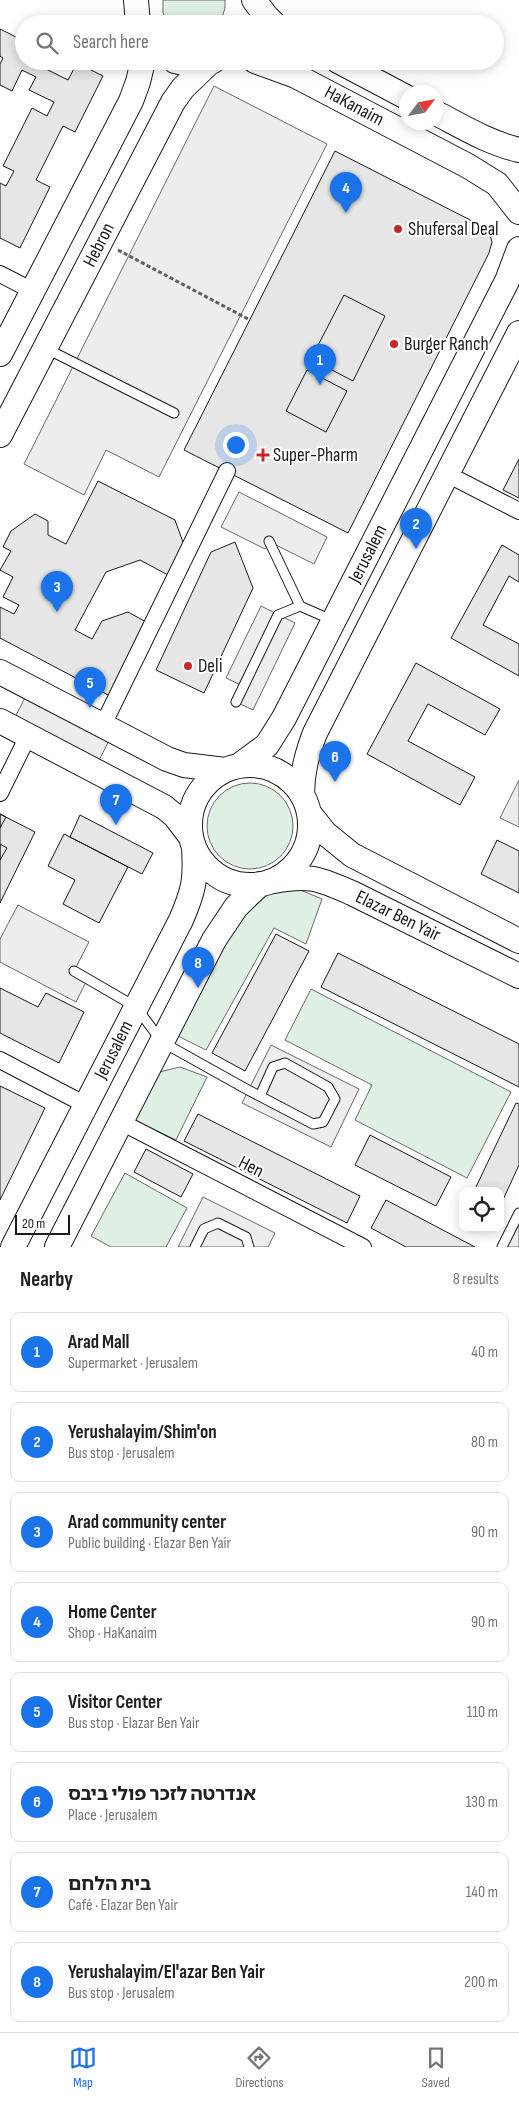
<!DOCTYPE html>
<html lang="en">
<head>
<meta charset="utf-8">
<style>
	body { margin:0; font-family:"Sofia Sans Condensed","Noto Sans Hebrew",sans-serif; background:#f2f2f2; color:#202124 }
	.controls { position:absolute; right:15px; bottom:15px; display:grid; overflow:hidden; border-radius:10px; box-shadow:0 2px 12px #0003 }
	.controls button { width:45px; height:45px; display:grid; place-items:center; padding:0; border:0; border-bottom:1px solid #e0e0e0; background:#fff; color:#202124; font:25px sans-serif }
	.compass { position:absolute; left:399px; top:85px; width:45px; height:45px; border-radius:50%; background:#fff; box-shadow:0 2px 12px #0003; rotate:58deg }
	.scale { position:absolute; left:15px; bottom:12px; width:55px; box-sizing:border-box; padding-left:5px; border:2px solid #1a1a1a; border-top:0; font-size:14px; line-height:18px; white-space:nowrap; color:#1a1a1a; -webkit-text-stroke:4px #fff; paint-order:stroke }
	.you { position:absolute; left:235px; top:444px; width:18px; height:18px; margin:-12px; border:4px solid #fff; border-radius:50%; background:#1a73e8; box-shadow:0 0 0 8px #1a73e833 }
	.badge { display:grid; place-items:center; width:32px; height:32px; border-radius:50%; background:#1a73e8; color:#fff; font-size:16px; font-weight:700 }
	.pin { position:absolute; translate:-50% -41px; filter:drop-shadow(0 1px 2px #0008) }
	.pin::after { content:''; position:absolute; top:26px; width:18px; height:15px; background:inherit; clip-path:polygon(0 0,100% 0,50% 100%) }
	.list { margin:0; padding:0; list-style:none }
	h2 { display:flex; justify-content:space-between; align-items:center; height:65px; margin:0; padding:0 20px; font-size:21px }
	h2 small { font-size:16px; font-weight:400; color:#757577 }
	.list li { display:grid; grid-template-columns:32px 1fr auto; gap:15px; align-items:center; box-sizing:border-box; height:80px; margin:0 10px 10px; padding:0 10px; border:1px solid #e0e0e0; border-radius:10px }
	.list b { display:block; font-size:19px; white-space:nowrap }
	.list p { margin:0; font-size:16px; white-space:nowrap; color:#757577 }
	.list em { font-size:16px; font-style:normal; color:#757577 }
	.icon { flex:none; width:28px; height:28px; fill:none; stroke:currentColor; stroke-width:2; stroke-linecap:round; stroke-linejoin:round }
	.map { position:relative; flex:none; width:519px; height:1247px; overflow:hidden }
	.search { position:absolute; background:#fff; box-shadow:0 2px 12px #0003; left:15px; right:15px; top:15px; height:55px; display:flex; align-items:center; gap:12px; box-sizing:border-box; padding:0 18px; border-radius:28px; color:#757577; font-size:19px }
	.sheet { height:785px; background:#fff }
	nav { display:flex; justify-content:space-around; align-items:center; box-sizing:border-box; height:70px; border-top:1px solid #e0e0e0; background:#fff; font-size:14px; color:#757577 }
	nav a { display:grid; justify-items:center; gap:2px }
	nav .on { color:#1a73e8 }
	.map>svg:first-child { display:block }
	.green { fill:#e0efe3; stroke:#6a6a6a }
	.parking { fill:#ededed; stroke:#6a6a6a }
	.building { fill:#e6e6e6; stroke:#1a1a1a }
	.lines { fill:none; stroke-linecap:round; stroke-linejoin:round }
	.lane-casing { stroke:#1a1a1a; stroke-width:11 }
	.street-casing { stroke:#1a1a1a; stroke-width:18 }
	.secondary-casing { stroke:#1a1a1a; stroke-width:26 }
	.path { stroke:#5f5f5f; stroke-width:3; stroke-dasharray:4 2.5; stroke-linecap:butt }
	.lane { stroke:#fff; stroke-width:9 }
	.street { stroke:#fff; stroke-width:16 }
	.secondary { stroke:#fff; stroke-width:24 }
	.poi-dot { fill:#c62828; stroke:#fff; stroke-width:2 }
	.labels { text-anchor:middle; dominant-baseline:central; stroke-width:4; stroke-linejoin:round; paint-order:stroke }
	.street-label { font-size:19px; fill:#1a1a1a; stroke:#fff }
	.poi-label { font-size:19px; fill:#1a1a1a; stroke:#fff; text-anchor:start }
</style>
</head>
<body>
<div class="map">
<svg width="519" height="1247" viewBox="0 0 519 1247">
	<rect width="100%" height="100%" fill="#fff"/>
	<!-- green -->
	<path class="green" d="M163,0H225V8L220,24H168L163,13Z
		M207 826a43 43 0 1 1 86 0a43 43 0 1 1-86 0Z
		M298,889L322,899L306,944L274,928L206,1050L176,1035L239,916L258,897L278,890Z
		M311,989L511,1092L467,1178L355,1120L372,1085L285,1040Z
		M180,1067L207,1077L176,1140L130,1118L151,1074Z
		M125,1173L187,1208L166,1247H111L91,1236Z"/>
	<!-- parking -->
	<path class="parking" d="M214,86L327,144L159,477L106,450L84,495L24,464Z
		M239,492L327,537L314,564L270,542L265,549L221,527Z
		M261,606L295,623L253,710L236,702L243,686L226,678Z
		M30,688L114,731L94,770L10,727Z
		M519,780V827L500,818Z
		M18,905L89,942L74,971L88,978L76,1002L0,962V939Z
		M271,1045L359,1089L331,1147L242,1103Z
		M203,1197L275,1233L268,1247H178Z
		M519,1213V1247H502Z"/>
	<!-- building -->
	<path class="building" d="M0,29L24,41V61H40L38,65L68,80L77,63L103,76L75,132L63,126L36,180L50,187L20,248L0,238V183L6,186L14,171L3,166L32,108L47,116L54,102L29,90L36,77L22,70L12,91L0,85V64L3,58L0,56Z
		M335,151L480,225L489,231L492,242L489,253L348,533L184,450Z
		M344,295L385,316L353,381L311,359Z
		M307,370L347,391L326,432L286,411Z
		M519,459V498L503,490Z
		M98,481L175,520L184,545L168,575L140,560L106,572L75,630L92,639L102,621L128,612L148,623L110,696L0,638V607L14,614L19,605L3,597L13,577L0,570L11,551L3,547L11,531L35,514L48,521V535L66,544Z
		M235,542L253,588L204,693L156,670L211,552Z
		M502,545L519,555V582L509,576L483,625L519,644V676L451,638Z
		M416,663L500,709L485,735L428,704L408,741L475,777L460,805L367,754Z
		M0,814L35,832L0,903Z
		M0,814L6,817L0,828Z
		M80,815L153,853L142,874L70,837Z
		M64,834L128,867L99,923L63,904L75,880L48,866Z
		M497,840L519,851V893L481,874Z
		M0,844L7,848L0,860Z
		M276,934L309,951L245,1071L212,1053Z
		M338,953L519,1044V1087L321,987Z
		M0,988L38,1007L46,993L84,1012L59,1063L0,1033Z
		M0,1086L45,1108L0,1200Z
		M516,1103L519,1104V1165L502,1202L500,1191L475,1189Z
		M198,1114L360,1196L347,1223L184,1141Z
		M370,1135L451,1177L436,1206L355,1165Z
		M146,1149L193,1174L181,1197L134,1172Z
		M386,1200L475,1247H406L371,1228Z"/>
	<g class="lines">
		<!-- lane casing -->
		<g class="lane-casing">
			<path id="lane" d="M47,349L174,413
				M269,541L300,606
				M236,702L278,615L300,606L334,621
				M74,971L136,1007L162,1042L248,1090L313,1124L323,1122L335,1099L328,1087L285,1063L273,1067L260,1096
				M195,1247L204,1229L218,1223L246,1237L249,1247
				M502,1247L519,1213"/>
		</g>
		<!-- street casing -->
		<g class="street-casing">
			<path id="street" d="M0,274L33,291
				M447,474L519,511
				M103,725L227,471
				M0,793L28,736
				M0,1060L86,1105
				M121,1122L363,1247"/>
		</g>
		<!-- secondary casing -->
		<g class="secondary-casing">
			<path id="secondary" d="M136,0L138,24
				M254,0L266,16L274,24
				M175,61L193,65L213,61
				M255,61L296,76L468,166L497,184L519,212
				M338,61L406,97
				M436,113C463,127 489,143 519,150
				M0,354L131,101L138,82L143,61
				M0,435L173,102L183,88L209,63
				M0,672L167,759L184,765L225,770
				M0,721L164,807L175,816L191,837
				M190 825a60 60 0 1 1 120 0a60 60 0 1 1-120 0Z
				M240,765L267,745L284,718L507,281L519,249
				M302,795C302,772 307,754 315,733L519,333
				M309,813L325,833L352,855L519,941
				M274,881C310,874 320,879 352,893L519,976
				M13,1247L181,920C194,890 196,880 194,847
				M57,1247L214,940L236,907L260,884"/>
		</g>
		<!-- path -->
		<path class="path" d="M118,250L250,320"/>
		<!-- lane -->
		<use href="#lane" class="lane"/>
		<!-- street -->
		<use href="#street" class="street"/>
		<!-- secondary -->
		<use href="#secondary" class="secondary"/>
	</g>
	<!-- markers -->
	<g class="poi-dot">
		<circle cx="398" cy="229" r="5"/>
		<circle cx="394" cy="344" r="5"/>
		<path d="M260.5 447.5h5v5h5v5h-5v5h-5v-5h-5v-5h5z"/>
		<circle cx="188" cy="666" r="5"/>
	</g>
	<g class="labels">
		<!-- street labels -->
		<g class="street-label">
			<text transform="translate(354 106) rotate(28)">HaKanaim</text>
			<text transform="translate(99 245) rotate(-63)">Hebron</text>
			<text transform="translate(368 554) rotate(-63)">Jerusalem</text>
			<text transform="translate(398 916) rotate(26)">Elazar Ben Yair</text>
			<text transform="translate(114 1050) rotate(-63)">Jerusalem</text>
			<text transform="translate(251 1167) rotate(27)">Hen</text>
		</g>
		<!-- poi labels -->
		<g class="poi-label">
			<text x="408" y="229">Shufersal Deal</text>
			<text x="404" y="344">Burger Ranch</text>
			<text x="273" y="455">Super-Pharm</text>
			<text x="198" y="666">Deli</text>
		</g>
	</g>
</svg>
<div class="controls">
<button><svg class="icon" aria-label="locate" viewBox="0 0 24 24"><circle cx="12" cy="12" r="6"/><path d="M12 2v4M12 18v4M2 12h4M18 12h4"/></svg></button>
</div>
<svg class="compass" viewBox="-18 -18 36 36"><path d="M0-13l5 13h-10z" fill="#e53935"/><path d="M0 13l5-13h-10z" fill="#757577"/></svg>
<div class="scale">20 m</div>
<div class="you"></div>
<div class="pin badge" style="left:320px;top:385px">1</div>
<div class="pin badge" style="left:416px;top:549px">2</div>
<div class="pin badge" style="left:57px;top:612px">3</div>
<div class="pin badge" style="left:346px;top:213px">4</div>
<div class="pin badge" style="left:90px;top:708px">5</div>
<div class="pin badge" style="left:335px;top:782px">6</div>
<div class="pin badge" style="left:116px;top:825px">7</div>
<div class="pin badge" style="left:198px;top:988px">8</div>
<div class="search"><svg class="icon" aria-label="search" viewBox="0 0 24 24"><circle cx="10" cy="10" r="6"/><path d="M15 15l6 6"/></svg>Search here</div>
</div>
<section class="sheet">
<h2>Nearby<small>8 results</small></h2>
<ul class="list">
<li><span class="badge">1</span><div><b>Arad Mall</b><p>Supermarket · Jerusalem</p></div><em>40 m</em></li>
<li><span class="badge">2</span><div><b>Yerushalayim/Shim'on</b><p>Bus stop · Jerusalem</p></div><em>80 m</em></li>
<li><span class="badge">3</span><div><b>Arad community center</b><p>Public building · Elazar Ben Yair</p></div><em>90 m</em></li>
<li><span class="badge">4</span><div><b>Home Center</b><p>Shop · HaKanaim</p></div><em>90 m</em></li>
<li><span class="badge">5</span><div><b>Visitor Center</b><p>Bus stop · Elazar Ben Yair</p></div><em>110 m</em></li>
<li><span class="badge">6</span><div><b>אנדרטה לזכר פולי ביבס</b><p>Place · Jerusalem</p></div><em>130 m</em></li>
<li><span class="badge">7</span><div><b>בית הלחם</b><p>Café · Elazar Ben Yair</p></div><em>140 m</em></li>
<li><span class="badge">8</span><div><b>Yerushalayim/El'azar Ben Yair</b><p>Bus stop · Jerusalem</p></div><em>200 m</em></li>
</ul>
</section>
<nav>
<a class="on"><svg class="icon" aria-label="map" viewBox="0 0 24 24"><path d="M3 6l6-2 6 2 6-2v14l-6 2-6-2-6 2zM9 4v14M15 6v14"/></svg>Map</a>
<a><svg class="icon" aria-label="directions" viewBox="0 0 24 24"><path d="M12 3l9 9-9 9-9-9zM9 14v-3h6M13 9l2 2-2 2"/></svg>Directions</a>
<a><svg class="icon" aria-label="saved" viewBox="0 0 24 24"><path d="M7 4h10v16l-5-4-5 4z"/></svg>Saved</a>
</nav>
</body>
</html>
